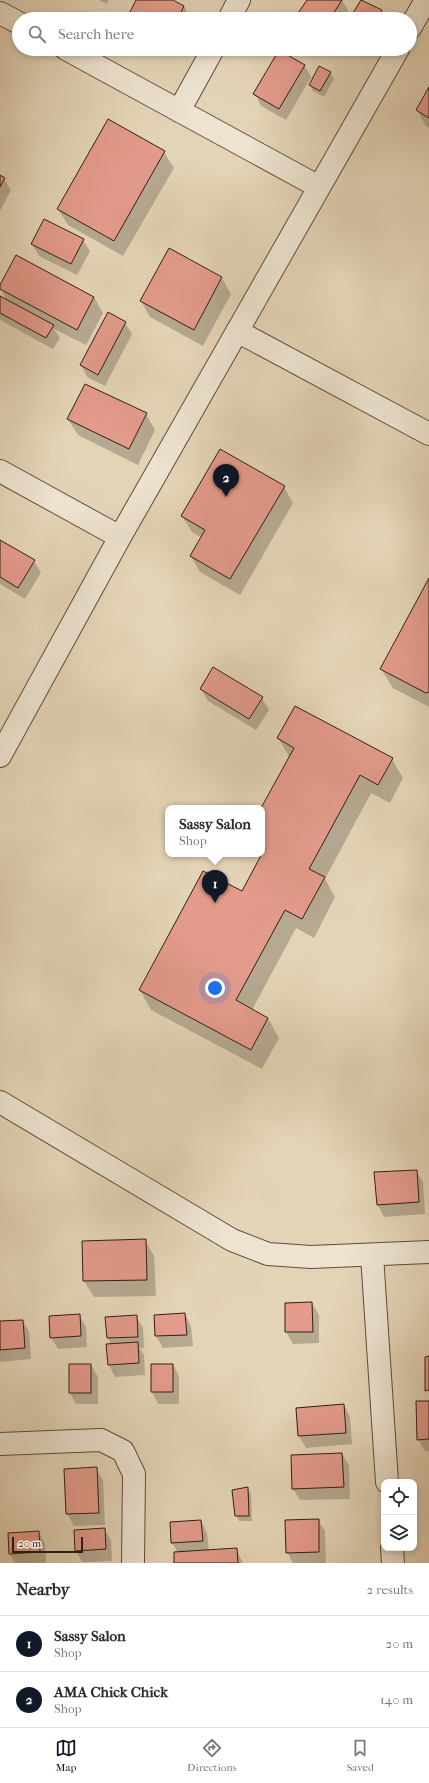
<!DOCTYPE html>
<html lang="en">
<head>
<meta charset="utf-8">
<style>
	body { margin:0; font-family:"IM FELL French Canon",serif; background:#f2f2f3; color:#2b2b33 }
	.controls { position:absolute; right:12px; bottom:12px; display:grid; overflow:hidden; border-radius:8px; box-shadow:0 2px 6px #0003 }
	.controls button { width:36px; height:36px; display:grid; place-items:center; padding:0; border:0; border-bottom:1px solid #e1e1e2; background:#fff; color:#2b2b33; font:20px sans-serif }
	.scale { position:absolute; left:12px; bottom:10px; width:71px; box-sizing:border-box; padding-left:4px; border:2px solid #311e14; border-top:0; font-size:11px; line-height:14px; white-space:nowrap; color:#311e14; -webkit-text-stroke:3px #ede3d0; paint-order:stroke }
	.you { position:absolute; left:215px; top:988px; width:14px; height:14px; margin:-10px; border:3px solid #fff; border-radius:50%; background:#1a73e8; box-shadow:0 0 0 6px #1a73e833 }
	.badge { display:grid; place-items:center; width:26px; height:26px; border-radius:50%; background:#111827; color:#fff; font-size:13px; font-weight:700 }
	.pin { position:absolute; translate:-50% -33px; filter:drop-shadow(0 1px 2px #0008) }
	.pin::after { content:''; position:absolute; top:21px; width:14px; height:12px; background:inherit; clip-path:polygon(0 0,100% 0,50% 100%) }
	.popup { position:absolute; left:165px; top:805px; width:100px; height:52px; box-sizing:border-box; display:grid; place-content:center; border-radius:8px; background:#fff; filter:drop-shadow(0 1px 3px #0005); font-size:13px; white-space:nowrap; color:#7c7c81 }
	.popup b { font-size:15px; color:#2b2b33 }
	.popup::after { content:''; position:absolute; left:50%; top:100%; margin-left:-8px; border:8px solid transparent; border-top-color:#fff }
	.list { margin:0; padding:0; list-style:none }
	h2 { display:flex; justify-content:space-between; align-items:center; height:52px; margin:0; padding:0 16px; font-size:17px }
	h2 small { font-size:13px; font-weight:400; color:#7c7c81 }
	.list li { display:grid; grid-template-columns:26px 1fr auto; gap:12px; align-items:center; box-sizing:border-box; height:56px; padding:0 16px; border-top:1px solid #e1e1e2 }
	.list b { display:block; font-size:15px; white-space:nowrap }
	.list p { margin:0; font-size:13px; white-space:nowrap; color:#7c7c81 }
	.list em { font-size:13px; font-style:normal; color:#7c7c81 }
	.icon { flex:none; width:22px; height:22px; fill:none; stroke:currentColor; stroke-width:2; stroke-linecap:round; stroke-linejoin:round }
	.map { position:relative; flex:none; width:429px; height:1563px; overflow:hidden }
	.search { position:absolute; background:#fff; box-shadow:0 2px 6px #0003; left:12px; right:12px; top:12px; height:44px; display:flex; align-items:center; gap:10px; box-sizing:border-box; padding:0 14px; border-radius:22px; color:#7c7c81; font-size:15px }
	.sheet { height:164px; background:#fff }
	nav { display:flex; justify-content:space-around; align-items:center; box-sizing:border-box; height:56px; border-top:1px solid #e1e1e2; background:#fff; font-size:11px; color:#7c7c81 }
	nav a { display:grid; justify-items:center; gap:2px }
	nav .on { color:#111827 }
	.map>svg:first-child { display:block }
	.shadow { fill:#0003 }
	.building { fill:#e39b8b; stroke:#311e14 }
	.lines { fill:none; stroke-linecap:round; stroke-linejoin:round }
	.minor-casing { stroke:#5e4c3d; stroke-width:24 }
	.minor { stroke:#ede3d0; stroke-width:22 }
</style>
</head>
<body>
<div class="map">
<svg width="429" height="1563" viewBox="0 0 429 1563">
	<rect width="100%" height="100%" fill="#e4d4b7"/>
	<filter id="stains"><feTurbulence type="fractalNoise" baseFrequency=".005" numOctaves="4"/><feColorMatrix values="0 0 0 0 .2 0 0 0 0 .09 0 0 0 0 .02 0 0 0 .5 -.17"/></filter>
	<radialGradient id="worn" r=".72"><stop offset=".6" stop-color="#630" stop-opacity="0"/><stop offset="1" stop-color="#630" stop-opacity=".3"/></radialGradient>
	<!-- shadow -->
	<path class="shadow" d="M99,0H108L107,4Z
		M137,0H171L184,6L190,18L133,19L130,14Z
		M308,0H342L349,12L344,19H296Z
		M362,0L381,11L384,17L383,19H358L354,13Z
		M280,51L305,66L311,77L286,120L261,106L255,94Z
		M330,73L334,79L324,97L313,91L310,85Z
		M429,89V128L426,126L417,110Z
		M164,152L174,168L123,256L68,225L58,209Z
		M0,176L4,179L11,190L0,211Z
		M83,240L90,251L77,275L39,256L32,244Z
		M169,250L222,278L231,294L203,346L150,317L141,301Z
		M0,287L94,297L103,313L86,345L54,329L60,338L53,349L0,320V297L6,300Z
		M125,323L132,334L105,386L87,377L81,365Z
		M146,414L155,430L138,465L78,435L68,419Z
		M284,487L293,503L240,595L200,572L191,556L202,538L192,532L182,516Z
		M0,541L34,561L41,573L25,599L0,584Z
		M429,580V707L393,688L381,669Z
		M201,689L262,698L269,710L256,730L208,701Z
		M278,738L392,759L403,778L390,803L371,793L325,879L335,897L314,938L296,928L252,1010L268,1018L279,1038L262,1069L151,1010L140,990L242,893L261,859L256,854H262V809L290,758Z
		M416,1171L423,1182L425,1214L384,1217L378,1205L375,1173Z
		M145,1240L154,1256L156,1296L94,1297L84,1281L83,1242Z
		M312,1303L319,1315V1343L293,1344L286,1332V1304Z
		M185,1314L191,1326L193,1346L163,1348L156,1336L155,1316Z
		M79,1315L86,1327L87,1347L58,1349L51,1337Z
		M136,1316L143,1328L144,1348H140L144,1355L145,1375L115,1377L109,1365L107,1345H111L108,1338L107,1318Z
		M23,1321L29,1332L31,1359L0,1362V1322Z
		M91,1365L98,1377V1404H76L70,1393Z
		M173,1365L179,1376V1404H158L152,1392Z
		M429,1402V1451H425L418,1439Z
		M344,1405L350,1417L352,1444L306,1448L299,1436L298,1409Z
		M342,1454L349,1465L350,1499L300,1500L293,1489Z
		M96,1468L103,1480L105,1525L74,1526L67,1514L65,1470Z
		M248,1489L251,1494L252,1521H239L236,1515Z
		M318,1520L325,1531L326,1563H293L287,1552Z
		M201,1521L207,1533L209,1551L236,1549L243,1563H175L178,1553L172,1543L171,1523Z
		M104,1529L111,1540L112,1561L82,1562L76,1551Z
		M39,1532L45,1544L46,1563H15L10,1554Z"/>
	<!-- building -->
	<path class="building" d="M136,0H173L184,6L178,19H139L129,14Z
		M307,0H342L330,19H294Z
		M361,0L382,10L377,19H363L353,13Z
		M279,50L305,65L279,109L253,94Z
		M319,66L331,72L320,91L309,85Z
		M429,87V118L416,110Z
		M108,119L165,151L114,241L57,209Z
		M0,175L5,178L0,187Z
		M44,219L84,239L71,264L31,244Z
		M169,248L222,277L194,330L140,301Z
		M16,255L94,297L77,330L0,289V285Z
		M0,296L54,325L46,338L0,313Z
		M108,312L126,322L98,375L80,365Z
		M85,384L147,413L129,449L67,419Z
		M220,449L285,486L230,579L190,556L205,530L181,516Z
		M0,540L35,560L18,588L0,577Z
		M429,578V692L426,693L380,669Z
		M213,667L263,697L249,719L200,689Z
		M295,706L393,758L378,785L360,775L309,869L325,877L302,919L285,910L236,1000L268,1018L251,1050L139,990L203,871L242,891L265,848L262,847L261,808L294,748L277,738Z
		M417,1170L419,1202L377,1205L374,1172Z
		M146,1239L147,1280L83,1281L82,1241Z
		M312,1302L313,1332H285V1303Z
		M185,1313L187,1335L155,1336L154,1315Z
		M80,1314L81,1336L50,1338L49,1316Z
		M137,1315L138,1337L107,1338L105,1317Z
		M23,1320L25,1348L0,1350V1321Z
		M138,1342L139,1363L108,1365L106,1344Z
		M429,1356V1390L425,1391V1357Z
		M69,1364H91V1393H69Z
		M151,1364H173V1392H151Z
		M416,1401H429V1439L417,1440Z
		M344,1404L346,1433L298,1436L296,1408Z
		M342,1453L344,1487L292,1489L291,1455Z
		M97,1467L99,1513L66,1514L64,1469Z
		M248,1487L249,1516H235L232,1490Z
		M319,1519V1552L286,1553L285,1520Z
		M201,1520L203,1541L171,1543L170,1522Z
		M105,1528L106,1549L75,1551L74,1530Z
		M39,1531L40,1552L9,1554L8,1533Z
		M237,1548L238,1563H174V1552Z"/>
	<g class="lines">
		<!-- minor casing -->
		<g class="minor-casing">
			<path id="minor" d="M0,13L19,23
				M229,19L239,0
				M410,28L426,0
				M66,49L319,187
				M179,111L213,49
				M237,331L429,434
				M0,471L120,537
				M0,756L120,537L398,49
				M0,1102L232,1240L268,1254L311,1257L429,1252
				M372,1255L387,1482
				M0,1444L101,1440L123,1451L134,1474L133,1563
				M392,1548L393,1563"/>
		</g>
		<!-- minor -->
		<use href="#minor" class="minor"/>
	</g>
	<rect width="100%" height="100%" filter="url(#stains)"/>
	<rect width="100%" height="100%" fill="url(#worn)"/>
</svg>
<div class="controls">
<button><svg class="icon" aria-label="locate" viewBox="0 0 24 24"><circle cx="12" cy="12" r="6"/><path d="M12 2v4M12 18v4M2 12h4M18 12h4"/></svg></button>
<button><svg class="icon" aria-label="layers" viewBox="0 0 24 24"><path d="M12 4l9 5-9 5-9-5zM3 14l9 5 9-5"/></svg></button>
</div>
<div class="scale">20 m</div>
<div class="you"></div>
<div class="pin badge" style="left:215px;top:903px">1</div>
<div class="popup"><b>Sassy Salon</b>Shop</div>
<div class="pin badge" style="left:226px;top:497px">2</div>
<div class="search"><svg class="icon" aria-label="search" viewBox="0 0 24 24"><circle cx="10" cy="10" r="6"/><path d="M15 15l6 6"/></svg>Search here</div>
</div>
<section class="sheet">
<h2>Nearby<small>2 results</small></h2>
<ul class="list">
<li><span class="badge">1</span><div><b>Sassy Salon</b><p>Shop</p></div><em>20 m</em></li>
<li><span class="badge">2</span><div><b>AMA Chick Chick</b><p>Shop</p></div><em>140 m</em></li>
</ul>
</section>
<nav>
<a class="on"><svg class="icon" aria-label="map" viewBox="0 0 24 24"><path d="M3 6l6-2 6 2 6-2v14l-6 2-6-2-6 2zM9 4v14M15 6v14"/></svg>Map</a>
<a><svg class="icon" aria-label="directions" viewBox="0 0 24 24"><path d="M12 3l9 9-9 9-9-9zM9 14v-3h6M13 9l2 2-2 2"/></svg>Directions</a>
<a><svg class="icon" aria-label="saved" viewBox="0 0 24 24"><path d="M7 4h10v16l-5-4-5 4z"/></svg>Saved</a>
</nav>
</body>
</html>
